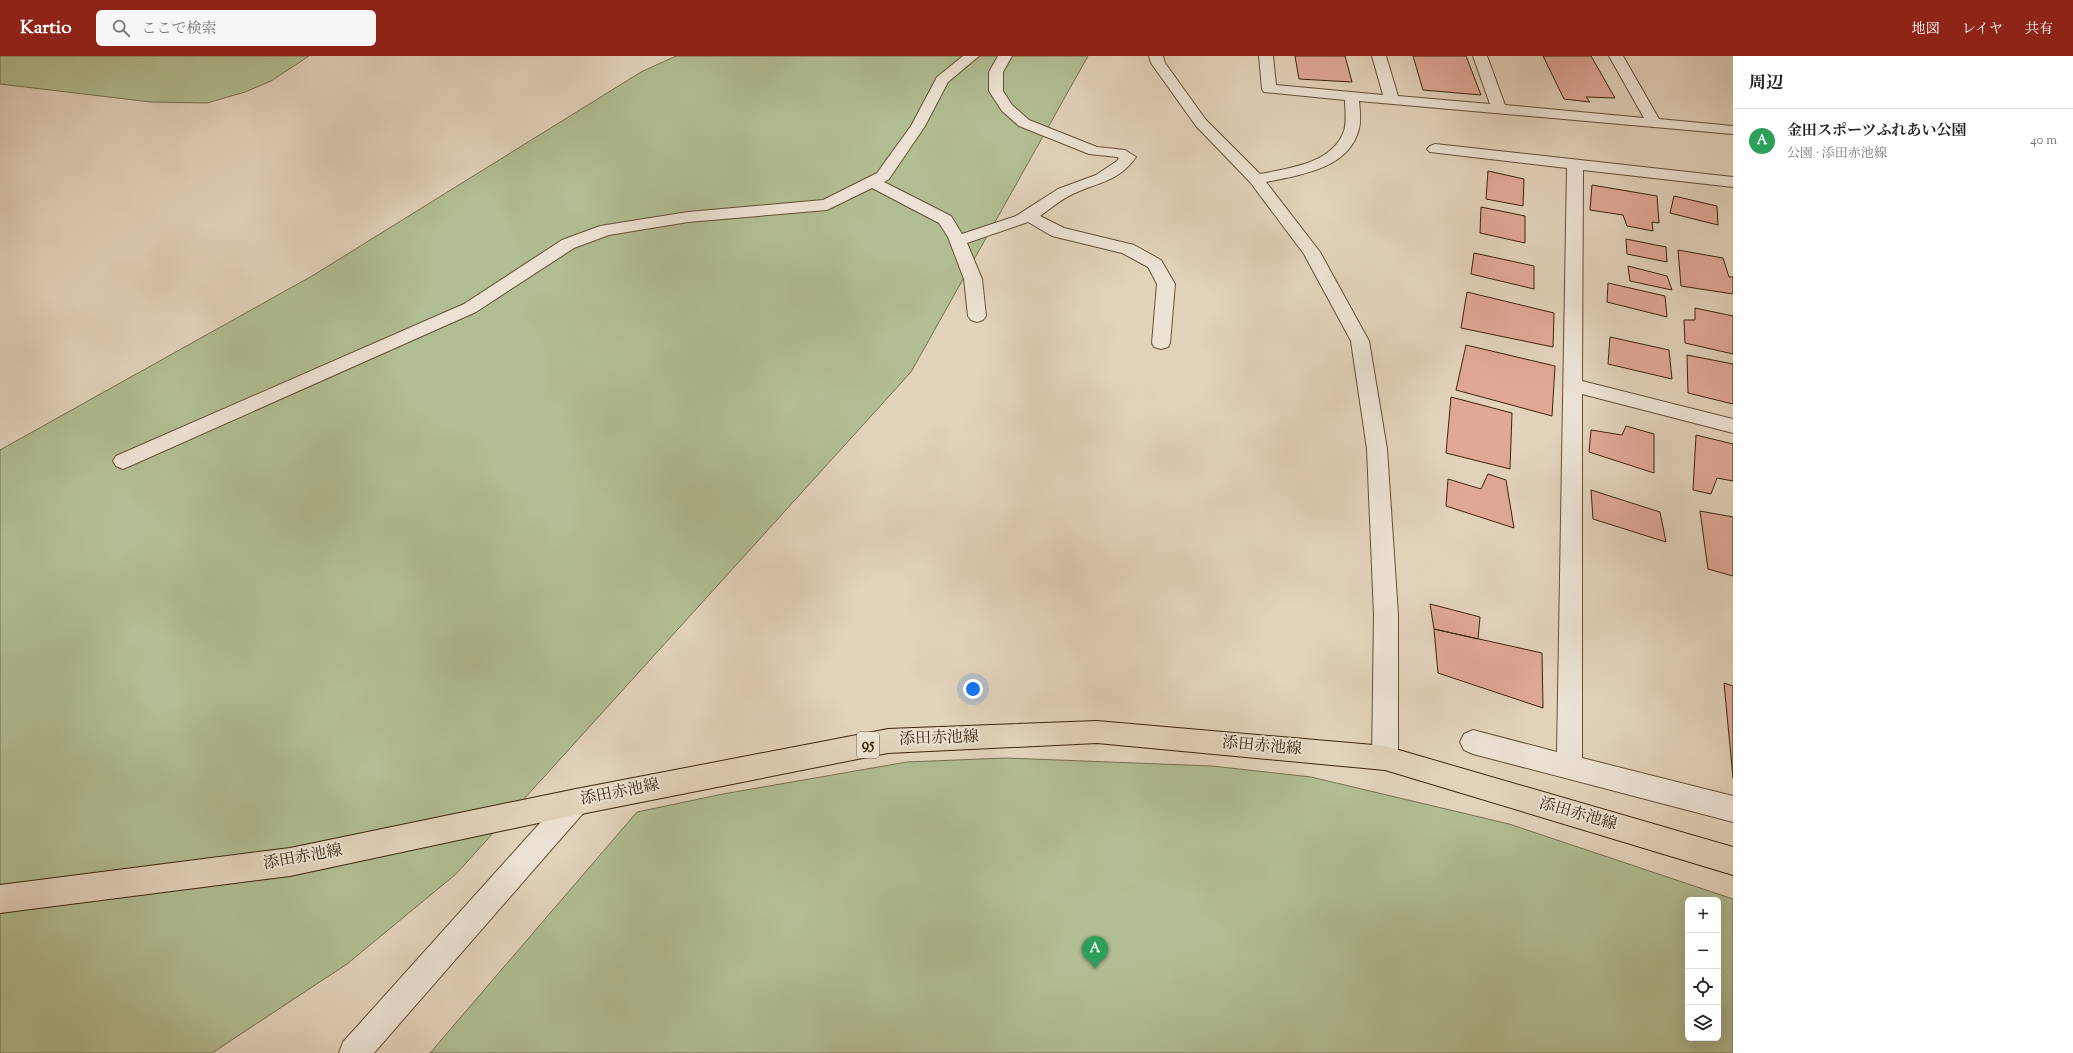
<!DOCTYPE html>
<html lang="ja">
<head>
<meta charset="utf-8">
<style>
	body { margin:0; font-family:"Sorts Mill Goudy","Noto Serif JP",serif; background:#f6f6f6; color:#222 }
	.controls { position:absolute; right:12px; bottom:12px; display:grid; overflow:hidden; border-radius:6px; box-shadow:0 4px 16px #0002 }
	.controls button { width:36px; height:36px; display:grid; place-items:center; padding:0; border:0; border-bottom:1px solid #e0e0e0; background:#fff; color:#222; font:20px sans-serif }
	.you { position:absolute; left:973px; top:633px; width:14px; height:14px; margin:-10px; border:3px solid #fff; border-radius:50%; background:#1a73e8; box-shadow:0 0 0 6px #1a73e833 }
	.badge { display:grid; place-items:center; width:26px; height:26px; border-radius:50%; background:#8f2418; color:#fff; font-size:13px; font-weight:700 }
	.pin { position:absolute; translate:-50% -33px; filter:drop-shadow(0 1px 2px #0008) }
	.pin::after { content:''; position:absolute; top:21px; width:14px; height:12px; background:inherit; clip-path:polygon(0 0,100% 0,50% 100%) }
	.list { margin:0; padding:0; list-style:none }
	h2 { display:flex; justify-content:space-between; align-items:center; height:52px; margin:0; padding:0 16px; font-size:17px }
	h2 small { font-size:13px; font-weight:400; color:#767676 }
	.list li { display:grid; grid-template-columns:26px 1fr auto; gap:12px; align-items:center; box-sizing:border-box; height:64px; padding:0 16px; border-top:1px solid #e0e0e0 }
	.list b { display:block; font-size:15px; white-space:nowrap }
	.list p { margin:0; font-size:13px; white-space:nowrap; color:#767676 }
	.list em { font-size:13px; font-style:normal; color:#767676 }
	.icon { flex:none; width:22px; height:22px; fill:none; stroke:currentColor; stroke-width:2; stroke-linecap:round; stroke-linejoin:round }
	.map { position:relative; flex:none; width:1733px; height:997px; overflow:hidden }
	header { display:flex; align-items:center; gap:24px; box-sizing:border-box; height:56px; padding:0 20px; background:#8f2418; color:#fff }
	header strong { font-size:19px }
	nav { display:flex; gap:22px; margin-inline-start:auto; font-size:14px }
	.search { width:280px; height:36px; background:#f6f6f6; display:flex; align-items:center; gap:10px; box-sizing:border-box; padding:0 14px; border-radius:6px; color:#767676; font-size:15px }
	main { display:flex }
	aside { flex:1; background:#fff }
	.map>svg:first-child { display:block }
	.green { fill:#b1bd92; stroke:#78714e; fill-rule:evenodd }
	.building { fill:#e1a898; stroke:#3e250b }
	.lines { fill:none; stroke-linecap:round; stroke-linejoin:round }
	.street-casing { stroke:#675037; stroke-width:2 }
	.primary-casing { stroke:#3e250b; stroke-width:2 }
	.street { fill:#ece2d3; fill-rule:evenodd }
	.primary { fill:#e2d3bb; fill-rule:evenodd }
	.labels { text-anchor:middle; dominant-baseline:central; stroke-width:4; stroke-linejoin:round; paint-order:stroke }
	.shield { fill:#ece2d3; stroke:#725e47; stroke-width:1 }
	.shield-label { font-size:15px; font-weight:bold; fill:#3e250b }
	.street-label { font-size:16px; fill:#3e250b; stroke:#ece2d3 }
</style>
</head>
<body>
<header>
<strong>Kartio</strong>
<div class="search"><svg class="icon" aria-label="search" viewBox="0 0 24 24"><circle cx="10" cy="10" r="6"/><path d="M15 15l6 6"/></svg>ここで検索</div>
<nav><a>地図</a><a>レイヤ</a><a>共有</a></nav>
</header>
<main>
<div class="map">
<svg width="1733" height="997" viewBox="0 0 1733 997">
	<rect width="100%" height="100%" fill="#e2d3bb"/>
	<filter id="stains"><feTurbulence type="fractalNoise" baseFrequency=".005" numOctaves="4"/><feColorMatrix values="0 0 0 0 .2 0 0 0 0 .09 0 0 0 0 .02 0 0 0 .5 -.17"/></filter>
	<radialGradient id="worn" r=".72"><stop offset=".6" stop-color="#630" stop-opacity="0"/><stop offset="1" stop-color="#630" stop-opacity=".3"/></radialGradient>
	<!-- green -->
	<path class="green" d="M0,0H309L271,25L245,36L207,47L151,46L0,28Z
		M676,0H1088L911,316L456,818L347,908L212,997H0V394L312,220L641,16Z
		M1006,702L1212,710L1311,721L1509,768L1733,843V997H430L637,756L723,738L907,706ZM1688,844H1718V982H1688Z"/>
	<!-- building -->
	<path class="building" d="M1295,0H1345L1352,26L1299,23Z
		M1413,0H1466L1481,39L1423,34Z
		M1543,0H1591L1615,42L1586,41L1590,46L1564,43Z
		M1488,115L1524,123L1523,150L1486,143Z
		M1592,129L1657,140L1659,167L1652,166L1653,175L1627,170L1623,159L1590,154Z
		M1674,140L1717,150L1718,169L1670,157Z
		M1481,151L1525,160V187L1480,177Z
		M1626,183L1666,191L1667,206L1627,198Z
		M1678,194L1723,202L1729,221H1733V238L1681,230Z
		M1474,197L1534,210V233L1471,218Z
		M1628,210L1667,220L1672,234L1630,225Z
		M1608,227L1665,240L1667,261L1607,246Z
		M1467,236L1554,257L1553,291L1461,272Z
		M1695,252L1733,260V298L1685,287L1684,264H1695Z
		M1610,281L1669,294L1672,323L1608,308Z
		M1466,289L1555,310L1552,360L1456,334Z
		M1687,299L1733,308V348L1688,337Z
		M1451,341L1512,357L1510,413L1446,397Z
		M1626,370L1654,378V417L1589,396L1591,374L1622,379Z
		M1696,379L1733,388V425L1717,422L1711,438L1693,434Z
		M1488,418L1506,424L1514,472L1446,450L1448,423L1481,433Z
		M1591,434L1660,456L1666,486L1593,463Z
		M1700,455L1733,461V520L1708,513Z
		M1430,548L1480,561L1478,583L1434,573Z
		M1434,573L1542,597L1543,652L1438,617Z
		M1724,627L1733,630V722Z"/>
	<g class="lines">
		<!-- street casing -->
		<g class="street-casing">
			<path id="street" d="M963,0H979L948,26L925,70L889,123L884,126L951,160L962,178L1016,160L1058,133L1096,119L1117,105L1119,102L1117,101L1089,98L1019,70L1002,55L989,35V16L998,0H1012L1003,16V35L1012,49L1029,64L1097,91L1125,94L1136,101C1117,128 1095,126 1069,140C1059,145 1050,153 1040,160L1064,172L1134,189L1161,204L1175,228L1170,287L1168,291L1161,293L1154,291L1152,287L1157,228L1148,211L1122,197L1052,180L1028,166L967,187L982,223L986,260L983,264L977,266L971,264L968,260L964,223L948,181L939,167L872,132L827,154L688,166L609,179L574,192L476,256L130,410L123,413L116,410L113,405L116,400L464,248L562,184L600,170L688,156L823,144L877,117L911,70L937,21Z
				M1149,0H1163L1165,7L1206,64L1260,118C1289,112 1332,108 1344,75C1347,65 1345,54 1345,44L1264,36L1262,33L1259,0H1273L1276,29L1383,39L1372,0H1386L1398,40L1490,48L1473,0H1487L1505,49L1644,62L1609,0H1623L1659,63L1733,70V78L1359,45C1360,54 1361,64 1359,73C1349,113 1300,119 1266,126L1320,196L1369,285L1387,393L1398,559V702L1394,710L1385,714L1376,710L1372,702L1374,559L1367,393L1351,285L1304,198L1250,126L1196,70L1151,7Z
				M1435,88L1733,121V131L1583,114L1582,325L1733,363V377L1582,338V702L1733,740V766L1473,698L1464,694L1460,686L1464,678L1473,674L1557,696L1567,112L1430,96L1427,93L1430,90Z
				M576,733L585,737L589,746L585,755L374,997H339L343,986L567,737Z"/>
		</g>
		<!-- primary casing -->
		<g class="primary-casing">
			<path id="primary" d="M1097,665L1385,690L1733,791V819L1385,714L1097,687L888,697L576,759L290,820L0,857V829L290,792L576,733L888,673Z"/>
		</g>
		<!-- street -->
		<use href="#street" class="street"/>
		<!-- primary -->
		<use href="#primary" class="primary"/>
	</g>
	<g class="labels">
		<!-- shield labels -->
		<rect class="shield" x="857" y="676" width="22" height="26" rx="3"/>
		<g class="shield-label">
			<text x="868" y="689">95</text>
		</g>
		<!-- street labels -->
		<g class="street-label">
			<text transform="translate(939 683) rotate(-2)">添田赤池線</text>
			<text transform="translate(1262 691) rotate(5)">添田赤池線</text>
			<text transform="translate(620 737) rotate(-11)">添田赤池線</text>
			<text transform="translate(1578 759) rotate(16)">添田赤池線</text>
			<text transform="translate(303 802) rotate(-10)">添田赤池線</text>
		</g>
	</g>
	<rect width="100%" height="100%" filter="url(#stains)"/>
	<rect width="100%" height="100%" fill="url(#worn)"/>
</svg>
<div class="controls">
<button>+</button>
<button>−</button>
<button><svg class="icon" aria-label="locate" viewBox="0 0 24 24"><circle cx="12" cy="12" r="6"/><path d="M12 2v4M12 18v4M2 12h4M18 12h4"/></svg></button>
<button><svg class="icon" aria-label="layers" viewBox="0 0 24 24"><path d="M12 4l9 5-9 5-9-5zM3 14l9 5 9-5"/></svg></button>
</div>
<div class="you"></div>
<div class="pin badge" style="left:1095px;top:913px;background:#2e9e5b">A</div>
</div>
<aside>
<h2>周辺<small></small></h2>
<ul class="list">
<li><span class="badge" style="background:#2e9e5b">A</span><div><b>金田スポーツふれあい公園</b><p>公園 · 添田赤池線</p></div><em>40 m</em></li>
</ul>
</aside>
</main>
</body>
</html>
